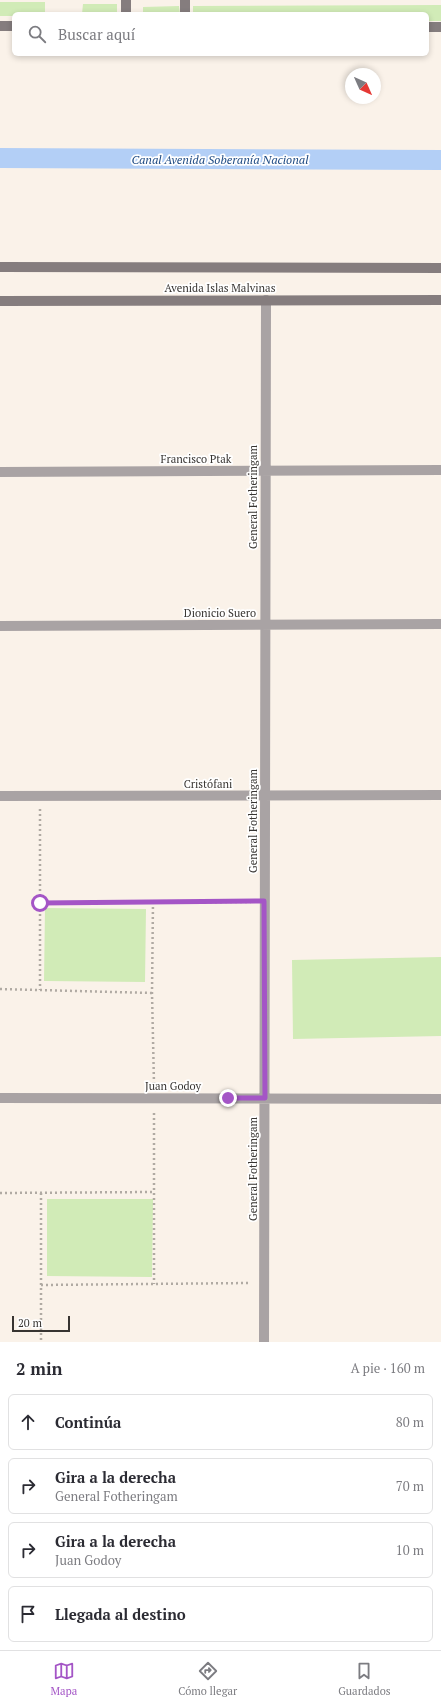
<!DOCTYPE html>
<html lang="es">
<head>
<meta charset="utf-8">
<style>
	body { margin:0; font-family:"PT Serif",serif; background:#f7f7f7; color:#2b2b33 }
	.compass { position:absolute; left:345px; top:68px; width:36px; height:36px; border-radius:50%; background:#fff; box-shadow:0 2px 6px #0003; rotate:135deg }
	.scale { position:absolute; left:12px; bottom:10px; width:58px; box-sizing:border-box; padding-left:4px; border:2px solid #373431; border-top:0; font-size:11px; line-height:14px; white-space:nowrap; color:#373431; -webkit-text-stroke:3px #fff; paint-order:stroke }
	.stop { position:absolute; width:12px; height:12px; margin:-9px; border:3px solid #a455c6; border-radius:50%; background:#fff }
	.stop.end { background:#a455c6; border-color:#fff; box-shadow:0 1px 4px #0008 }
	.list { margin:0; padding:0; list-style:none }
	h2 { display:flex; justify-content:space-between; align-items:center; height:52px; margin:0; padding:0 16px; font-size:17px }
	h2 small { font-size:13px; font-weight:400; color:#7c7c81 }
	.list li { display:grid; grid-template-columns:26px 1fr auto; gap:12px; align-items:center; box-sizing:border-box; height:56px; margin:0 8px 8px; padding:0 8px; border:1px solid #e1e1e2; border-radius:6px }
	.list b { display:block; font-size:15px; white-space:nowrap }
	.list p { margin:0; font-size:13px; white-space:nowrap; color:#7c7c81 }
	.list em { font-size:13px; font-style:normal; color:#7c7c81 }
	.icon { flex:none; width:22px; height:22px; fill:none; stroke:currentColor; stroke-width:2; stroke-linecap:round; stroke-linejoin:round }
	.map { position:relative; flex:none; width:441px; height:1342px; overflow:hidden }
	.search { position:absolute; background:#fff; box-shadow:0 2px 6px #0003; left:12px; right:12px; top:12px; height:44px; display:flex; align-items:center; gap:10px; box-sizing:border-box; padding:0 14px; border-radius:6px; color:#7c7c81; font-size:15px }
	.sheet { height:308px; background:#fff }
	nav { display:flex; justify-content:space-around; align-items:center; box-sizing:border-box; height:56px; border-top:1px solid #e1e1e2; background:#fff; font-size:11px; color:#7c7c81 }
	nav a { display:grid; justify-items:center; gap:2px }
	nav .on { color:#a455c6 }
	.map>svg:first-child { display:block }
	.green { fill:#d1ebb7 }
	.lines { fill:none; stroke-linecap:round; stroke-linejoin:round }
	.canal { stroke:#b3cff6; stroke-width:20 }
	.path { stroke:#b0aaa3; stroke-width:2.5; stroke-dasharray:2 3; stroke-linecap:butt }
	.street { stroke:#a9a3a4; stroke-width:10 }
	.secondary { stroke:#857d7e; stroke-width:10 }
	.route { stroke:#a455c6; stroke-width:5 }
	.labels { text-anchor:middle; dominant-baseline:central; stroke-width:3.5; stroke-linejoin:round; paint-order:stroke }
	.street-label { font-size:11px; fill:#373431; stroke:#fff }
	.water-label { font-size:12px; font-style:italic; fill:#1d4a83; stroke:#fff }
</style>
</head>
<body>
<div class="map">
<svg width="441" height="1342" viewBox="0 0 441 1342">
	<rect width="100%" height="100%" fill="#faf2e9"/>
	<!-- green -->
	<path class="green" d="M0,2H45V14H14V16H0Z
		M83,4H117V14H82Z
		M441,5V21H427V14H193V6Z
		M179,6L180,14H143V7Z
		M45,908L146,909L145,982L44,981Z
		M441,957V1036L293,1039L292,960Z
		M47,1199H153L152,1277L47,1276Z"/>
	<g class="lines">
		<!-- canal -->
		<path class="canal" d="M0,158L441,160"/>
		<!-- path -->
		<path class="path" d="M40,809V990
			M153,902L152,993L154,1084
			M40,903L251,902
			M0,989L152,993
			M154,1113V1284
			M0,1193L154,1192
			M41,1193V1342
			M41,1285L250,1283"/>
		<!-- street -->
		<path class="street" d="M0,472L441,470
			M0,626L441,624
			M0,796L441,795
			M0,1098L441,1099
			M264,1342L266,300"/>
		<!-- secondary -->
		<path class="secondary" d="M126,0V14
			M185,14V0
			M0,26H14
			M427,27H441
			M0,267L441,268
			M0,301L441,300"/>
	</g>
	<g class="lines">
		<!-- route -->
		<path class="route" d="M40,903L264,901L265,1098H228"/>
	</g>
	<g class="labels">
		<!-- street labels -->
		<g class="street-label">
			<text x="220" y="288">Avenida Islas Malvinas</text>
			<text x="196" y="459">Francisco Ptak</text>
			<text transform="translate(253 497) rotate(-90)">General Fotheringam</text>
			<text x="220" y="613">Dionicio Suero</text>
			<text x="208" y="784">Cristófani</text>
			<text transform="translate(253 821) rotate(-90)">General Fotheringam</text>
			<text x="173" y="1086">Juan Godoy</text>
			<text transform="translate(253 1169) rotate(-90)">General Fotheringam</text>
		</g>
		<!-- water labels -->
		<g class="water-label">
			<text x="220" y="159">Canal Avenida Soberanía Nacional</text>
		</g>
	</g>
</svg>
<svg class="compass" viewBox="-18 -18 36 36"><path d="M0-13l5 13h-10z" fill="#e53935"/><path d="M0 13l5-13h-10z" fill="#7c7c81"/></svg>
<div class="scale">20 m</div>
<div class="stop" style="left:40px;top:903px"></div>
<div class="stop end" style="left:228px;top:1098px"></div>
<div class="search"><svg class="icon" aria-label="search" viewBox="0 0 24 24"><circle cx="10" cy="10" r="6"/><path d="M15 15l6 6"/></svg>Buscar aquí</div>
</div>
<section class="sheet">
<h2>2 min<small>A pie · 160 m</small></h2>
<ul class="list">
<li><svg class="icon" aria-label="ahead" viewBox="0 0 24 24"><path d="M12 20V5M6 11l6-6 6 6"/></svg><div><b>Continúa</b></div><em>80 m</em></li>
<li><svg class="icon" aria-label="right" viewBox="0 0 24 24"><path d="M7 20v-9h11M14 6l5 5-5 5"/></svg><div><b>Gira a la derecha</b><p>General Fotheringam</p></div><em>70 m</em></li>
<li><svg class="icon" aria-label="right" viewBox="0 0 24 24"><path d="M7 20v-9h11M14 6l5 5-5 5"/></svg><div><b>Gira a la derecha</b><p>Juan Godoy</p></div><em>10 m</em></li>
<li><svg class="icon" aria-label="arrive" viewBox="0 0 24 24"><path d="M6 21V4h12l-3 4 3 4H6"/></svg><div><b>Llegada al destino</b></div></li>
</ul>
</section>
<nav>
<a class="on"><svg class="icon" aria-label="map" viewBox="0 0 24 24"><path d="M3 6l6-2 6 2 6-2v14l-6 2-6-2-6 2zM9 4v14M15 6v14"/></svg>Mapa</a>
<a><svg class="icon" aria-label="directions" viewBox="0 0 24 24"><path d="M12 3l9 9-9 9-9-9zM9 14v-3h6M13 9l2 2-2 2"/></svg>Cómo llegar</a>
<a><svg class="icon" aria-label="saved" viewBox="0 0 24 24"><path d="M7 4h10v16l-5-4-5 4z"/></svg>Guardados</a>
</nav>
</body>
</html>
